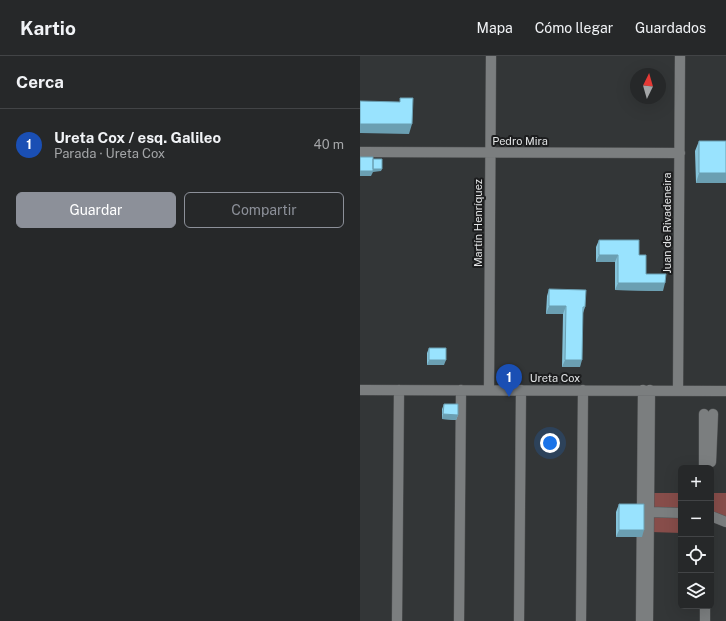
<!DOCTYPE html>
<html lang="es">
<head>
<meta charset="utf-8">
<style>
	body { margin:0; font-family:"Public Sans",sans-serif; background:#323435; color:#f1f3f6 }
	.controls { position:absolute; right:12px; bottom:12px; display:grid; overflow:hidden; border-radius:6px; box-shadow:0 4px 16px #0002 }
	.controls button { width:36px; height:36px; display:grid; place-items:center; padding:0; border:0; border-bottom:1px solid #424446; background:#262829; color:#f1f3f6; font:20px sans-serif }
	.compass { position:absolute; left:270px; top:12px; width:36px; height:36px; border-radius:50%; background:#262829; box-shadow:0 4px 16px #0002; rotate:5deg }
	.you { position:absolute; left:190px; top:387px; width:14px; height:14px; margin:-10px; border:3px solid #fff; border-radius:50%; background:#1a73e8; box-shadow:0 0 0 6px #1a73e833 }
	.badge { display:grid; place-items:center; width:26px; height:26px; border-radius:50%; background:#8c9099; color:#fff; font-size:13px; font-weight:700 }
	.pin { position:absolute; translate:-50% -33px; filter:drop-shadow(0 1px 2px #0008) }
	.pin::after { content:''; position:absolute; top:21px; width:14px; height:12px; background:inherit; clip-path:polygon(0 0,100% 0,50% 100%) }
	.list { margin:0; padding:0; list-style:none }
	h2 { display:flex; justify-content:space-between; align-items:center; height:52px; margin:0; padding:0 16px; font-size:17px }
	h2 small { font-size:13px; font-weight:400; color:#a4a6a8 }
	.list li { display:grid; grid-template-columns:26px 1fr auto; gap:12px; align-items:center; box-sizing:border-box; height:72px; padding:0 16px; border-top:1px solid #424446 }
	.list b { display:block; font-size:15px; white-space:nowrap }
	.list p { margin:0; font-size:13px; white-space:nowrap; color:#a4a6a8 }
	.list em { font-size:13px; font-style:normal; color:#a4a6a8 }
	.actions { display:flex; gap:8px; padding:12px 16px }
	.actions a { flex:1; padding:9px 0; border:1px solid #8c9099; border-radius:6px; text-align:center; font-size:14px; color:#8c9099 }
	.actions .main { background:#8c9099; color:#fff }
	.icon { flex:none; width:22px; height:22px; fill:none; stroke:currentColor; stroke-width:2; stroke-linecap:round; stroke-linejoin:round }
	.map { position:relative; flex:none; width:366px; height:565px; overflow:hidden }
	header { display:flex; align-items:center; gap:24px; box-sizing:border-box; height:56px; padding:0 20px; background:#262829; border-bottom:1px solid #424446 }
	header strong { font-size:19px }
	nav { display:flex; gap:22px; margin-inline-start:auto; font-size:14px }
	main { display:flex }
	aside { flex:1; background:#262829 }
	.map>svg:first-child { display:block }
	.green { fill:#874d4a }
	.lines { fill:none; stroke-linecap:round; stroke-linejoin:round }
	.minor-casing { stroke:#535556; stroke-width:11 }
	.minor { stroke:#7b7e7f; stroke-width:10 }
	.wall { fill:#84c3da }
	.shaded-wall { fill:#6b9fb2 }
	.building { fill:#99e3fe; stroke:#6b9fb2 }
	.labels { text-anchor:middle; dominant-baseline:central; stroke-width:4; stroke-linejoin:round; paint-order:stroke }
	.street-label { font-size:11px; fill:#e2e4e5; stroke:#1c1d1e }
</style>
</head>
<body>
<header>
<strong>Kartio</strong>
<nav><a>Mapa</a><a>Cómo llegar</a><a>Guardados</a></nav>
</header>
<main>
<aside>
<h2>Cerca<small></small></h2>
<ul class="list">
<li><span class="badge" style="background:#1a4fb4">1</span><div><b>Ureta Cox / esq. Galileo</b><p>Parada · Ureta Cox</p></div><em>40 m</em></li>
</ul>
<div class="actions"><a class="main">Guardar</a><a>Compartir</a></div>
</aside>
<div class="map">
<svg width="366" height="565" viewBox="0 0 366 565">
	<rect width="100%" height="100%" fill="#333637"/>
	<!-- green -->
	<path class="green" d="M292,437H321V455H292Z
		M351,437H366V464L351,456Z
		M291,461H321V477L291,476Z"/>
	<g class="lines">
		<!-- minor casing -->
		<g class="minor-casing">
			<path id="minor" d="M0,96L320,97
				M0,334L366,335
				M129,334L131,0
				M318,335L320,0
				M344,358V412
				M351,406L353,358
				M290,456L321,457
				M351,460L366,466
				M345,550V565
				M37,565L39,334
				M99,565L101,334
				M159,565L161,334
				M221,565L223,334
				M281,565L283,334
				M288,565L290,334"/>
		</g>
		<!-- minor -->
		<use href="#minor" class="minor"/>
	</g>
	<!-- wall -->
	<path class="wall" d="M339,85H366V127H336L335,95Z
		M239,184L279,199L286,218L303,235L255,234V206H236V191Z
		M189,233L225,251L223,257L220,311H202L203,258H186L187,240Z
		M69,292L84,309H67V297Z
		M84,348L98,359L96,364L82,363V353Z
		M259,448L282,481H256V456Z"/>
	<!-- shaded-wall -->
	<path class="shaded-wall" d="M0,68H52L49,78L0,77Z
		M12,113H22L21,115L13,116L11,120H0V115Z
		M339,117H366V127H336Z
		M239,199H258L255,206H236Z
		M258,227H305L303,235L255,234Z
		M189,250H206L203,258H186Z
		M69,304H86L84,309H67Z
		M205,304H222L220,311H202Z
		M83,358L98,359L96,364L82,363Z
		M259,474H284L282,481H256Z"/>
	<!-- building -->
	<path class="building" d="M40,42H53L52,68H0V45L40,46Z
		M339,85H366V117H339Z
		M0,101H13V115H0Z
		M13,103H22V113H13Z
		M239,184H279V199H286V218H306L305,227H258V199H239Z
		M189,233L226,234L225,251H223L222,304H205L206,250H189Z
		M69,292H86V304H69Z
		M84,348H98V359L83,358Z
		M259,448H284V474H259Z"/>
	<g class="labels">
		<!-- street labels -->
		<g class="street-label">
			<text x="160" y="85">Pedro Mira</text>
			<text transform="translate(118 167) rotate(-90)">Martín Henríquez</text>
			<text transform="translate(307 167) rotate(-90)">Juan de Rivadeneira</text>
			<text x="195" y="322">Ureta Cox</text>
		</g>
	</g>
</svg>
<div class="controls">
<button>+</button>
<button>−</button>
<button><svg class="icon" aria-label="locate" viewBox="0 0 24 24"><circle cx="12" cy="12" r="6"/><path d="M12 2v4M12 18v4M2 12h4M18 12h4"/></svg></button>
<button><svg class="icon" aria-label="layers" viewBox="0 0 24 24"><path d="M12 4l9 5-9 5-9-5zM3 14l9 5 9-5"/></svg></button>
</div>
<svg class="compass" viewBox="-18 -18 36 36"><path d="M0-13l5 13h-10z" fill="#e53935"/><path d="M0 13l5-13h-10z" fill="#a4a6a8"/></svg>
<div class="you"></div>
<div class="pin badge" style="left:149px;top:341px;background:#1a4fb4">1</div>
</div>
</main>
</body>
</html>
